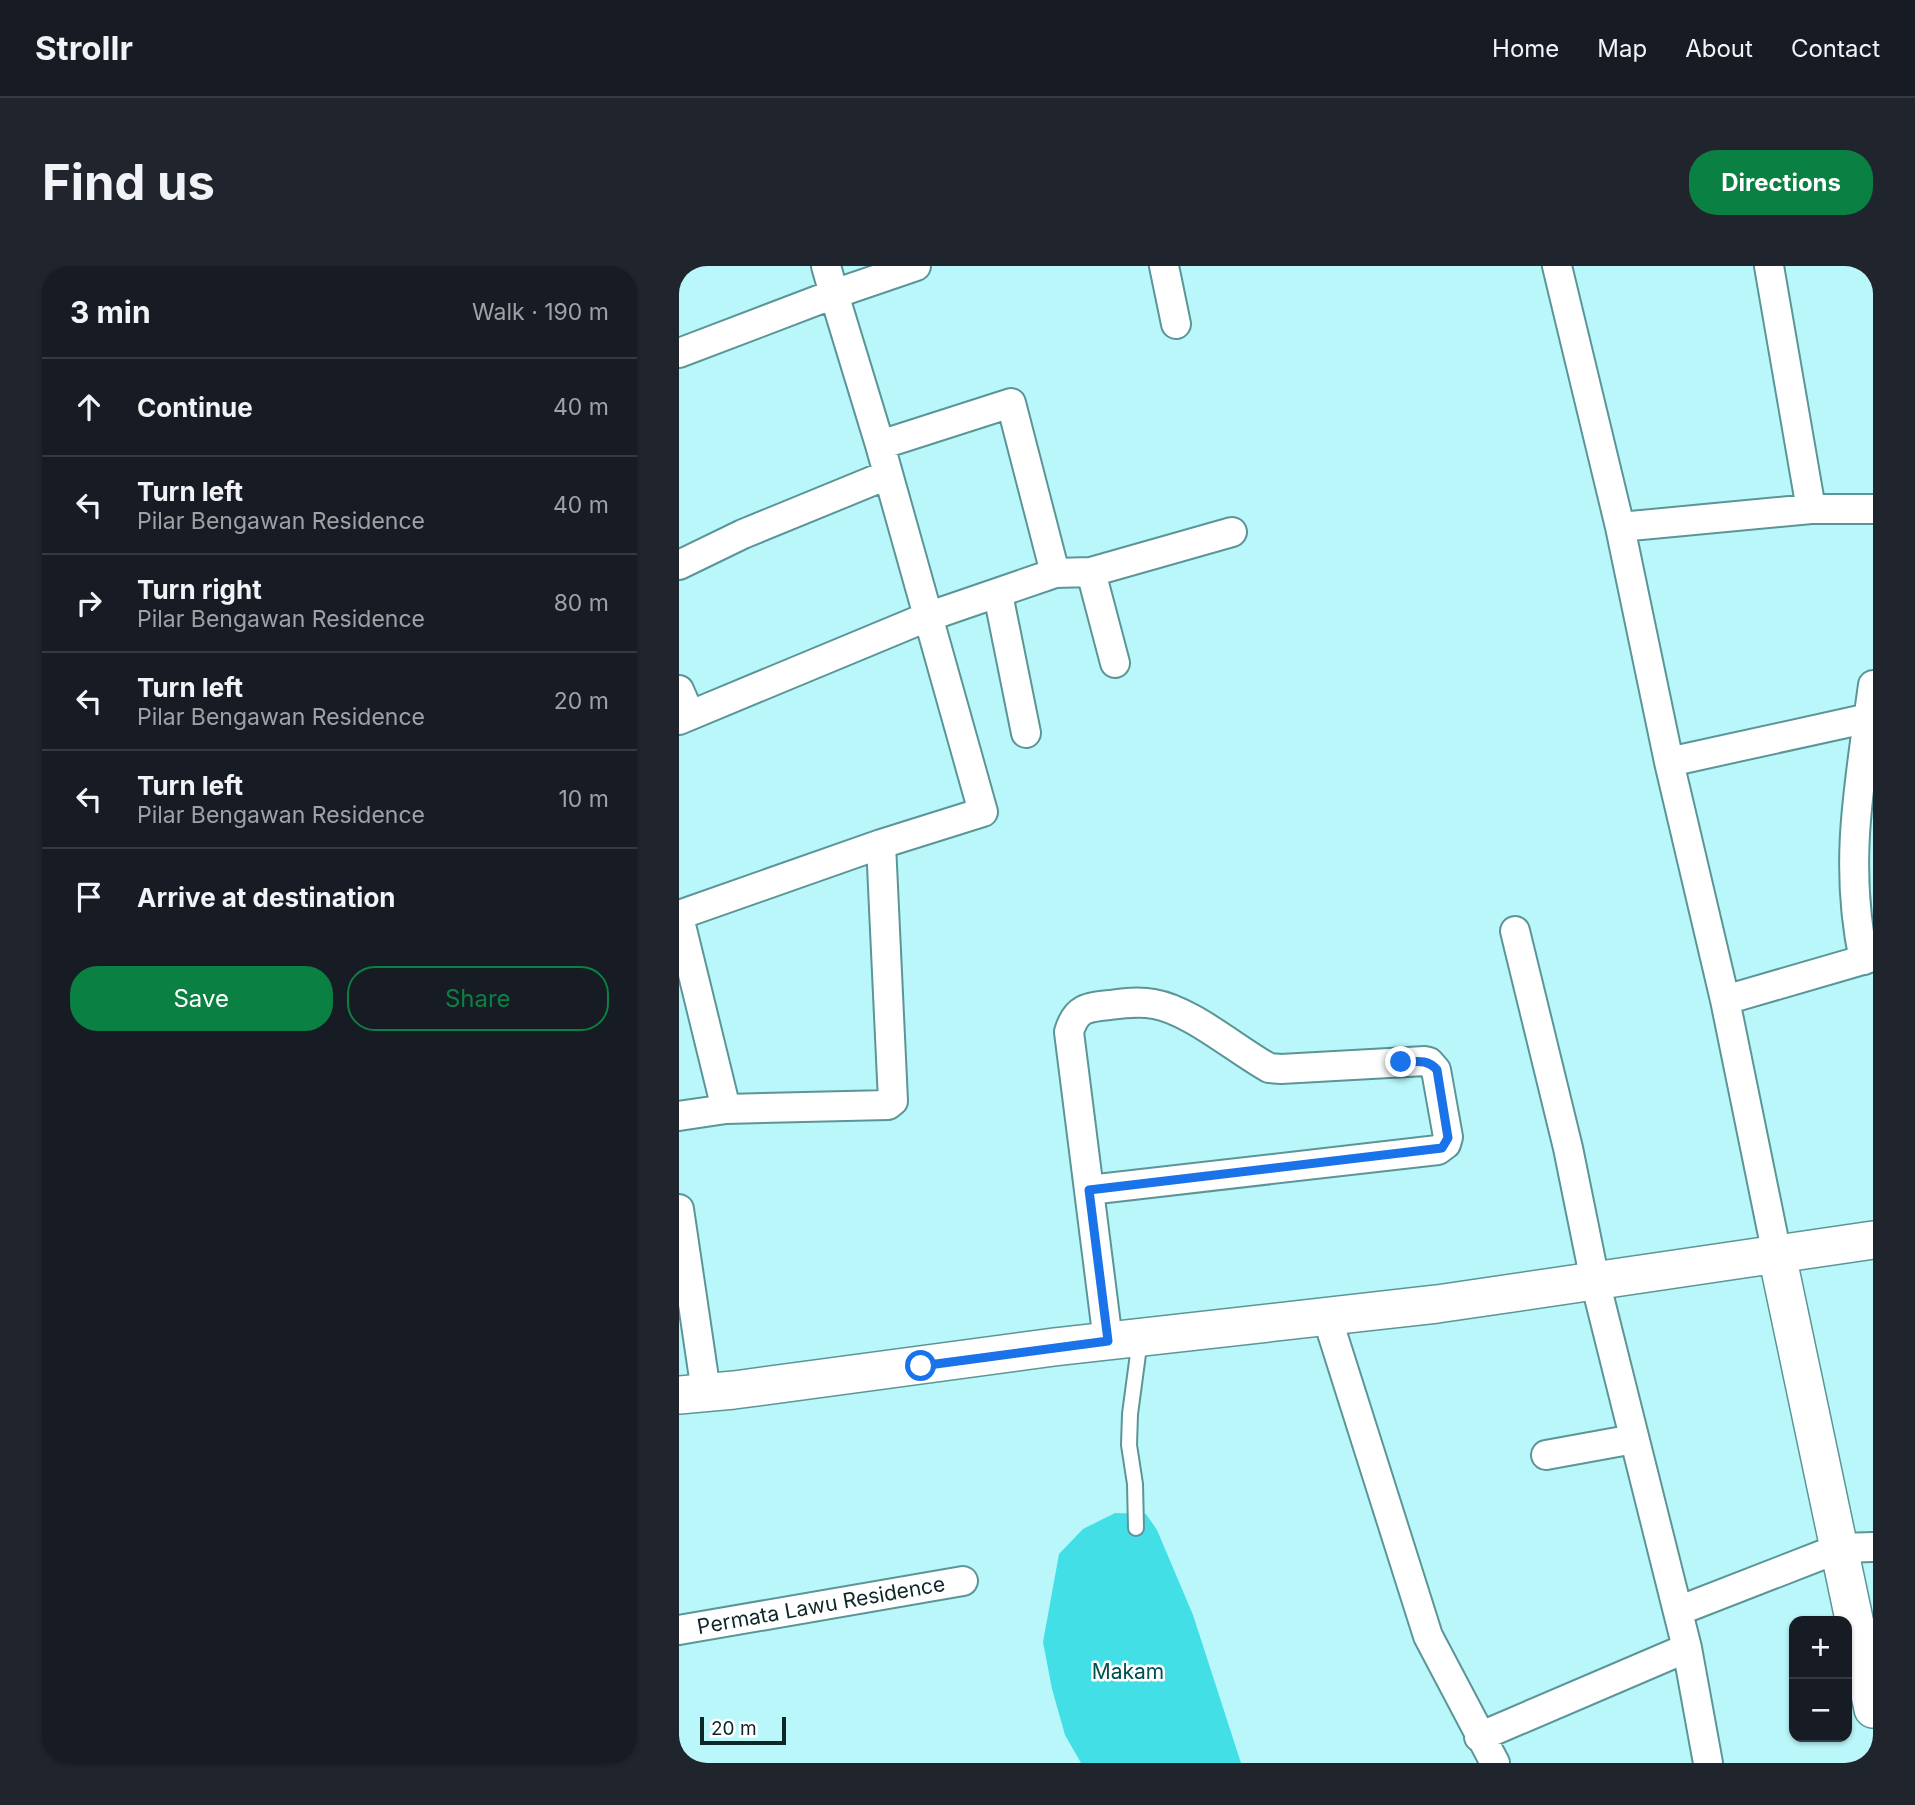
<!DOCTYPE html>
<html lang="en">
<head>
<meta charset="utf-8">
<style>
	body { margin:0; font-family:Inter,sans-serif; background:#20242c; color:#f1f3f6 }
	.controls { position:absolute; right:21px; bottom:21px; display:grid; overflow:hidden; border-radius:14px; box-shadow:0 2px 5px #0004 }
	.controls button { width:63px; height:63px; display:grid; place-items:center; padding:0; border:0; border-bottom:2px solid #363941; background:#171b24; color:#f1f3f6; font:35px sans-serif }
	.scale { position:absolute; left:21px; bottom:18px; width:86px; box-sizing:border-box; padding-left:7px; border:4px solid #0d2627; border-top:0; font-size:19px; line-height:24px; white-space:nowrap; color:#0d2627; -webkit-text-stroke:5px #fff; paint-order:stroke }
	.stop { position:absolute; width:21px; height:21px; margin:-16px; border:5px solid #1a73e8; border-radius:50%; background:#fff }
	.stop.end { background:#1a73e8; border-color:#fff; box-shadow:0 2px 7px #0008 }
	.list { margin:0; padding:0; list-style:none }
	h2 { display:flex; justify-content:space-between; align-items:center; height:91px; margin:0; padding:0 28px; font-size:30px }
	h2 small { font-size:23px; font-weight:400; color:#9ea1a6 }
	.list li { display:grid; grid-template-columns:46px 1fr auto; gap:21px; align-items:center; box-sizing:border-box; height:98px; padding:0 28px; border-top:2px solid #363941 }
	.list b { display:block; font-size:26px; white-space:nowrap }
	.list p { margin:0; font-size:23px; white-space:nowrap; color:#9ea1a6 }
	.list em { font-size:23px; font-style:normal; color:#9ea1a6 }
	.actions { display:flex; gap:14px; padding:21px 28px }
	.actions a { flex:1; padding:16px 0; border:2px solid #0b8043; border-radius:28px; text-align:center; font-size:24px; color:#0b8043 }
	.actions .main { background:#0b8043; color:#fff }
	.icon { flex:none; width:38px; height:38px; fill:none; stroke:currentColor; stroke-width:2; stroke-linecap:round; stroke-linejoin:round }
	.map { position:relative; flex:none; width:1194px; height:1497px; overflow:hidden; border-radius:28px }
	header { display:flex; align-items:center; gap:42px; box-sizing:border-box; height:98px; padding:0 35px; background:#171b24; border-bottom:2px solid #363941 }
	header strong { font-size:33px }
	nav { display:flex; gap:38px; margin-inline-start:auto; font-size:24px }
	.intro { display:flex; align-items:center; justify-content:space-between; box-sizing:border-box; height:168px; padding:0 42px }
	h1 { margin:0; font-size:49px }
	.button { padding:18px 32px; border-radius:28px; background:#0b8043; color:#fff; font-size:24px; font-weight:700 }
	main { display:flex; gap:42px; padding:0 42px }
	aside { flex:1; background:#171b24; border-radius:28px; box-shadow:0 2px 5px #0004 }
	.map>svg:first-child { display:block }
	.green { fill:#42dfe7 }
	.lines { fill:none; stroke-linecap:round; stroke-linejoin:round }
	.service-casing { stroke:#5b9598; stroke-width:18 }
	.minor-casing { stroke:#5b9598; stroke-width:32 }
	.tertiary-casing { stroke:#5b9598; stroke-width:40 }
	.service { stroke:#fff; stroke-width:14 }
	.minor { stroke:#fff; stroke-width:28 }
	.tertiary { stroke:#fff; stroke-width:37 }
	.route { stroke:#1a73e8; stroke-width:9 }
	.labels { text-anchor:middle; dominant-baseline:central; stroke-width:5; stroke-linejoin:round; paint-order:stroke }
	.street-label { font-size:21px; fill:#0d2627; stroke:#fff }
	.park-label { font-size:21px; fill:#004f53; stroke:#fff }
</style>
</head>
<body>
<header>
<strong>Strollr</strong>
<nav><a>Home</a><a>Map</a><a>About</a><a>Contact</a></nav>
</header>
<div class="intro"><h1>Find us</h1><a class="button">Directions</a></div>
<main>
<aside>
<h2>3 min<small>Walk · 190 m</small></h2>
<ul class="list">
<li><svg class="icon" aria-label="ahead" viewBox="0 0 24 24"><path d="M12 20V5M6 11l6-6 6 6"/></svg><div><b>Continue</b></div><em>40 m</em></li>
<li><svg class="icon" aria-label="left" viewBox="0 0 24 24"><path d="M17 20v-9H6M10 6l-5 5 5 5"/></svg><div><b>Turn left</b><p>Pilar Bengawan Residence</p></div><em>40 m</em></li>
<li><svg class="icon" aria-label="right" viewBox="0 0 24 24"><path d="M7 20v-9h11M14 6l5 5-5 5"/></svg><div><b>Turn right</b><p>Pilar Bengawan Residence</p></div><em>80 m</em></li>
<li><svg class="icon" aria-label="left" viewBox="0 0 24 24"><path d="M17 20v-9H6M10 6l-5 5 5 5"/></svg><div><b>Turn left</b><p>Pilar Bengawan Residence</p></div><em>20 m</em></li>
<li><svg class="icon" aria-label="left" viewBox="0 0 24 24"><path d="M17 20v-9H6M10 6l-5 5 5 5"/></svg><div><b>Turn left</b><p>Pilar Bengawan Residence</p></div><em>10 m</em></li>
<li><svg class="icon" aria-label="arrive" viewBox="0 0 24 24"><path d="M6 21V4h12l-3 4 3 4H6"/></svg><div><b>Arrive at destination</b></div></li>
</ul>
<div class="actions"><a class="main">Save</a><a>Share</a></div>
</aside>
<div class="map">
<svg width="1194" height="1497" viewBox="0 0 1194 1497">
	<rect width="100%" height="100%" fill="#baf7fa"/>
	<!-- green -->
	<path class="green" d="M436,1247L467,1248L478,1264L514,1349L562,1497H402L386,1469L373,1423L364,1376L380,1288L404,1263Z"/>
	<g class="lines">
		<!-- service casing -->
		<g class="service-casing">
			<path id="service" d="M457,1262L456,1218L450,1179L451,1148L461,1073"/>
		</g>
		<!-- minor casing -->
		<g class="minor-casing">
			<path id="minor" d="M147,0L155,28L237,0
				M485,0L497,58
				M878,0L941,261
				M1090,0L1132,243L941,261L990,496L1046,734L1098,989
				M0,87L155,28L201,179L304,546L202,578L0,649
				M201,179L332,137L376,307
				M1132,243H1194
				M0,299L64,268L208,209
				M412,306L436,397
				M319,328L347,467
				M0,424L11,449
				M0,454L248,351L376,307L412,306L553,266
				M990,496L1190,452
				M0,651L47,843
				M836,665L889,882L916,1015L1008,1382L1029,1497
				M1185,694C1164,598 1181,515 1194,419
				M1046,734L1194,691
				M0,850L47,843L209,839L214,835L202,578
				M410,924L759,884L767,878L769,871L757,804L750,796L746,795L602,803L590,802C556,783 511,744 475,738C460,735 445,737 431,739C408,741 397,742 390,766L429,1075
				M0,943L27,1126
				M648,1051L749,1370L816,1497
				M867,1189L955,1173
				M999,1345L1161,1282L1194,1281
				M0,1364L284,1315
				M800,1471L1008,1382"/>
		</g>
		<!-- tertiary casing -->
		<g class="tertiary-casing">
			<path id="tertiary" d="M1098,989L1194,1443
				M0,1129L55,1124L375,1081L758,1038L1194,974"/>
		</g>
		<!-- service -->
		<use href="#service" class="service"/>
		<!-- minor -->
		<use href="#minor" class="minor"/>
		<!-- tertiary -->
		<use href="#tertiary" class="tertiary"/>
	</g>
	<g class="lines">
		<!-- route -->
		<path class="route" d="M242,1100L429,1075L410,924L763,882L769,872L758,804C748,792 736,796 722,796"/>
	</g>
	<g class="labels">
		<!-- street labels -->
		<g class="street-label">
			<text transform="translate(142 1339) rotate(-10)">Permata Lawu Residence</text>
		</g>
		<!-- park labels -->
		<g class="park-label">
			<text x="449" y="1405">Makam</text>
		</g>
	</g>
</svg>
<div class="controls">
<button>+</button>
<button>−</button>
</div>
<div class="scale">20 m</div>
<div class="stop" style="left:242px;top:1100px"></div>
<div class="stop end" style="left:722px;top:796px"></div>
</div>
</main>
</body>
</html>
